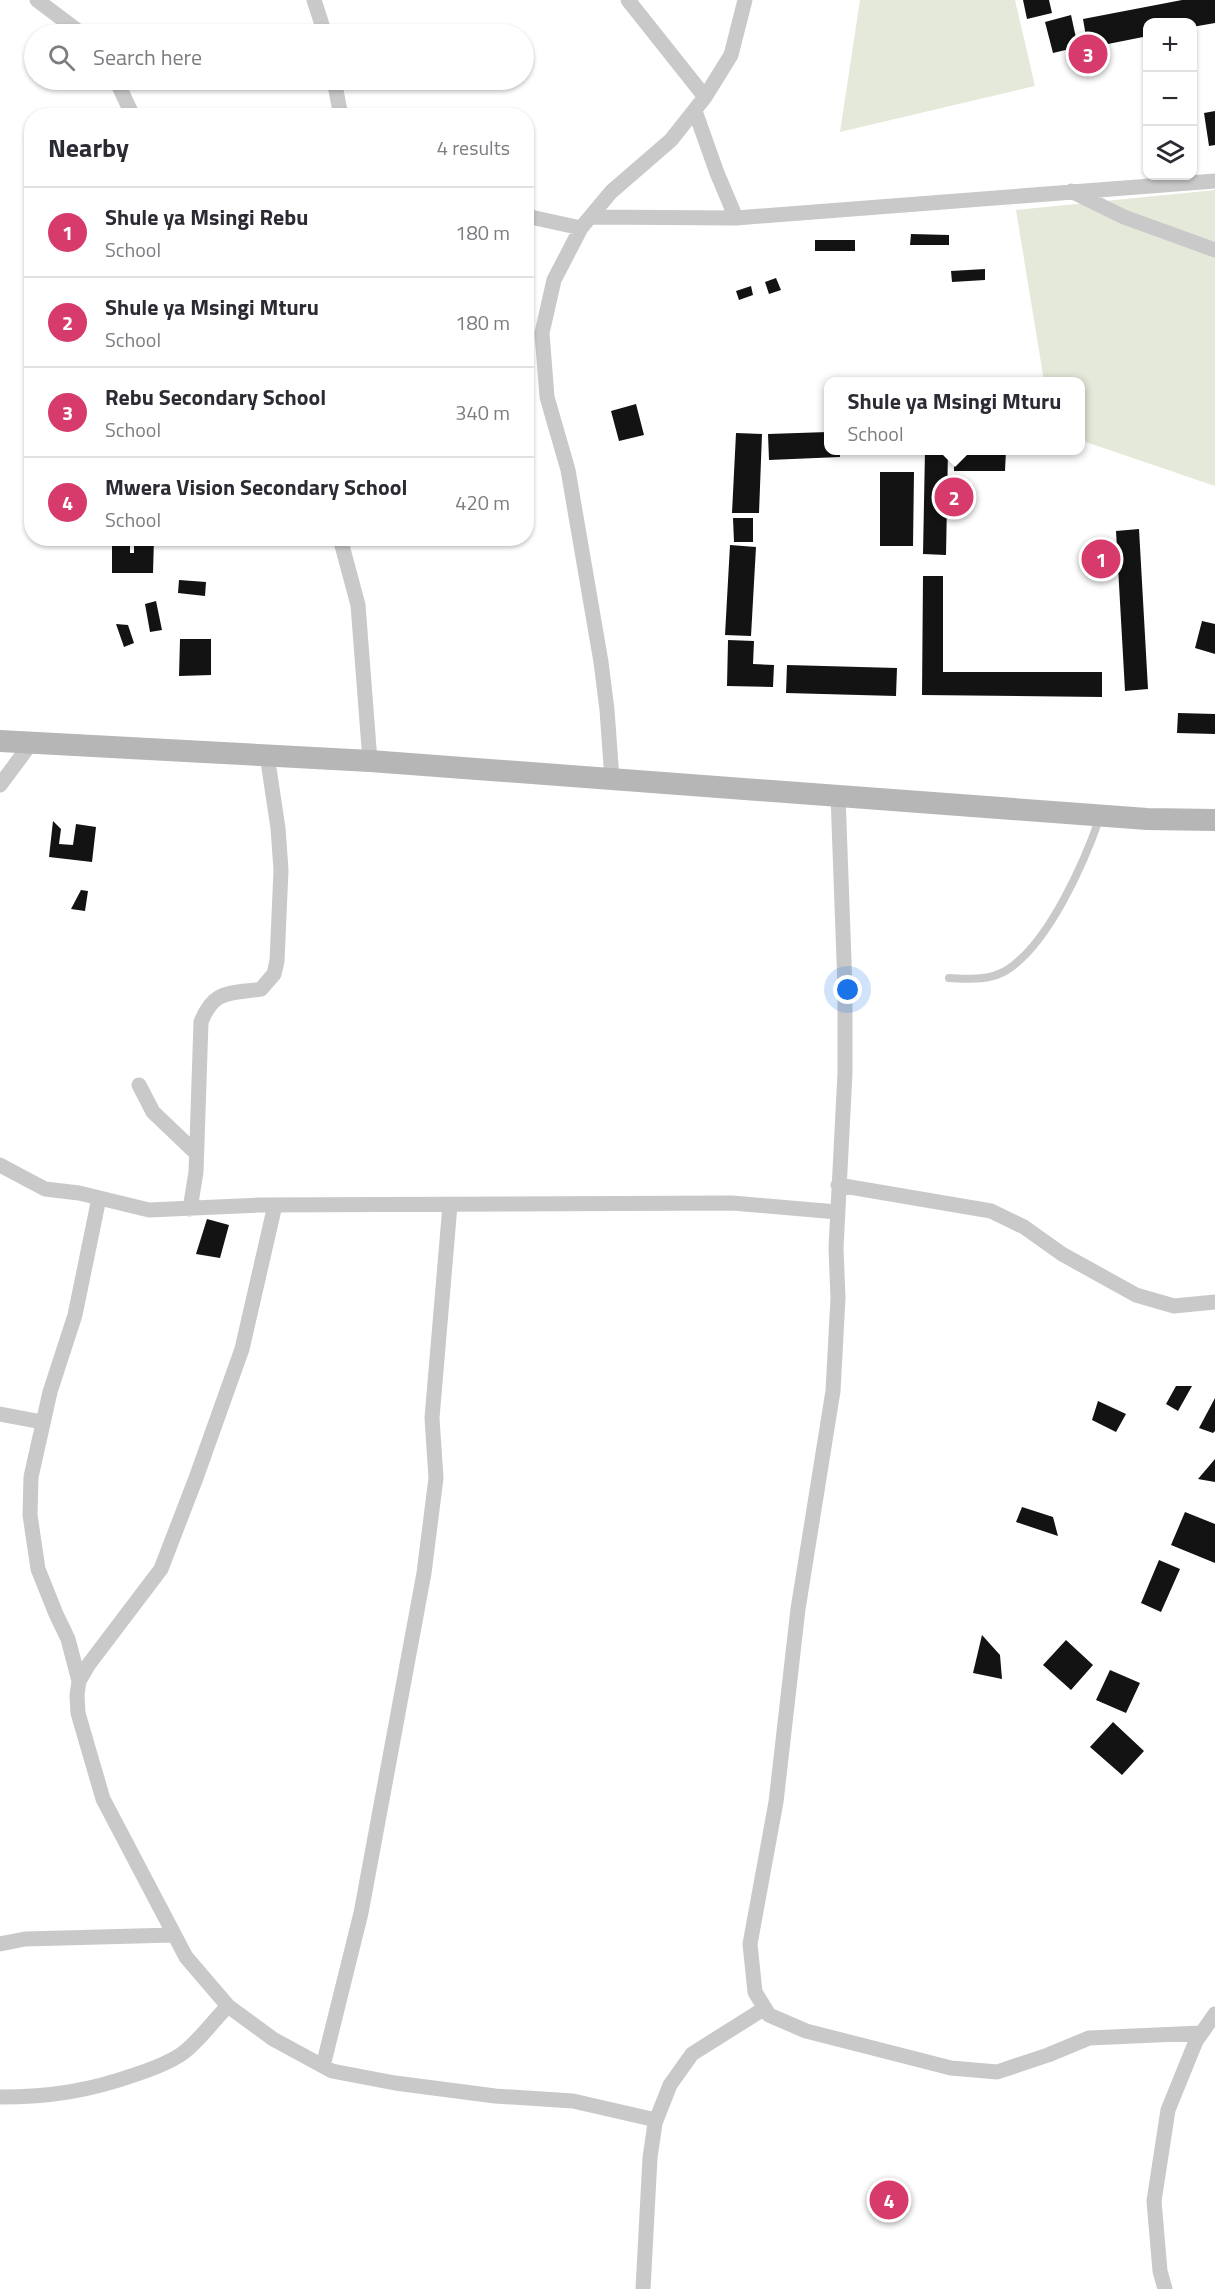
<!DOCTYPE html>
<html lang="en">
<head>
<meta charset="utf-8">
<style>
	body { margin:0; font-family:"Titillium Web",sans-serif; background:#f2f2f3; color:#2b2b33 }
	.controls { position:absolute; right:18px; top:18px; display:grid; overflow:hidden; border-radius:12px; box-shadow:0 2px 4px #0004 }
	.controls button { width:54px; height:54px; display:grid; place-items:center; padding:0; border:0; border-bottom:2px solid #e1e1e2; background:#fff; color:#2b2b33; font:30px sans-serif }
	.you { position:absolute; left:848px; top:990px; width:21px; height:21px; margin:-15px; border:4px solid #fff; border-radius:50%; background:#1a73e8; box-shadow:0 0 0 9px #1a73e833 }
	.badge { display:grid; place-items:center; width:39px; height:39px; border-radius:50%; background:#d63b6b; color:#fff; font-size:20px; font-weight:700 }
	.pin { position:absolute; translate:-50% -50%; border:3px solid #fff; box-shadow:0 2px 6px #0006 }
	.popup { position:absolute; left:824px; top:377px; width:261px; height:78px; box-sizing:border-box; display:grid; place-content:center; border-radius:12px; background:#fff; filter:drop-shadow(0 2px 4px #0005); font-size:20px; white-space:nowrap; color:#7c7c81 }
	.popup b { font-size:22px; color:#2b2b33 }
	.popup::after { content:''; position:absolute; left:50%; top:100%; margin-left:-12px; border:12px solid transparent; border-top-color:#fff }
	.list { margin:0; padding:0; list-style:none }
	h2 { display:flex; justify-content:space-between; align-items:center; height:78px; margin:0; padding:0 24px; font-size:26px }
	h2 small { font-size:20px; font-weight:400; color:#7c7c81 }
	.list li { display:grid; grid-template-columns:39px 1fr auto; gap:18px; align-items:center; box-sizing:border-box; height:90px; padding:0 24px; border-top:2px solid #e1e1e2 }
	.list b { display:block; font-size:22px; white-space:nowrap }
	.list p { margin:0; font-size:20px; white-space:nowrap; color:#7c7c81 }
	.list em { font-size:20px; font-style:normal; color:#7c7c81 }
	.icon { flex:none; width:33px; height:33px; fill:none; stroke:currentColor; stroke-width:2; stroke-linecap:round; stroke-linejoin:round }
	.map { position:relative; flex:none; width:1215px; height:2289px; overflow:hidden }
	.search { position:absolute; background:#fff; box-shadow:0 2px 4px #0004; left:24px; top:24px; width:510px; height:66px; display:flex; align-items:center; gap:15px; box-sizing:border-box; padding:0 21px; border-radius:33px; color:#7c7c81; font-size:22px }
	.panel { position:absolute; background:#fff; box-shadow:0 2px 4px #0004; left:24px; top:108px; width:510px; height:438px; border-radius:24px }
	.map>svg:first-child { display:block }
	.green { fill:#e5e9da }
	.building { fill:#131313 }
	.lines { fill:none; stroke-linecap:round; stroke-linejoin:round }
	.lane { stroke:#c9c9c9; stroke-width:8 }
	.street { stroke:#c9c9c9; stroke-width:15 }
	.secondary { stroke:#b6b6b6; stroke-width:22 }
</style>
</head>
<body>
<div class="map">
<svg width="1215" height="2289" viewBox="0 0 1215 2289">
	<rect width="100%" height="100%" fill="#fff"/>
	<!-- green -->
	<path class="green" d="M860,0H1015L1035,86L840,132Z
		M1215,190V486L1080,440V382L1044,381L1016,210Z"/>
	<!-- building -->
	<path class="building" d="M1023,0H1049L1052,13L1027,19Z
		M1182,0H1215V23L1192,27V22H1148V36L1088,48L1083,19Z
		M1071,15L1078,47L1053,53L1045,22Z
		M1215,111V145L1209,146L1204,113Z
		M911,234L949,235V245H910Z
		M815,240H855V251H815Z
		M985,269V280L952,282L951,271Z
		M776,278L781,290L769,294L765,282Z
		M751,286L753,295L739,300L736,291Z
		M921,377H956V382H921Z
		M636,404L644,435L619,441L611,411Z
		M828,432V450H840V457L769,460L768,434Z
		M736,433L762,434L759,513H732Z
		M954,450H1006L1005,471H954Z
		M925,451H948L946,555L923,554Z
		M880,472H914L913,546H880Z
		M733,518H753V542H734Z
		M1139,529L1148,689L1125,691L1116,531Z
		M112,538H130V553H134V538H154L153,573H112Z
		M730,545L756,547L751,636L725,635Z
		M923,576H943V672H1102V697L922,695Z
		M179,580L206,582L205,596L178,593Z
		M156,601L162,630L150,632L145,604Z
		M1202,621L1215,624V654L1195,648Z
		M116,624L128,625L134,643L124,647Z
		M180,639H211V675L179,676Z
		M728,640L754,641L753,664L774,665L773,687L727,686Z
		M787,665L897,668L896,696L786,693Z
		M1178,713L1215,714V734L1177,733Z
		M53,821L61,829L59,844L73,845L76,824L96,827L92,862L49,857Z
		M81,890L88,891L85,911L71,909Z
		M207,1219L229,1225L220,1258L196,1254Z
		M1176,1386H1192L1178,1411L1166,1404Z
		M1215,1398V1431L1213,1433L1199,1428Z
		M1098,1401L1126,1414L1116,1432L1092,1420Z
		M1215,1459V1482L1198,1479Z
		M1022,1507L1053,1517L1058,1536L1016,1522Z
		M1185,1512L1215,1524V1563L1171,1545Z
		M1159,1560L1180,1569L1161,1612L1141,1603Z
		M982,1635L1000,1655L1002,1679L973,1673Z
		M1066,1640L1093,1665L1071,1690L1043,1665Z
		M1110,1670L1140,1683L1126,1713L1096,1700Z
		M1113,1722L1144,1751L1122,1775L1090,1747Z"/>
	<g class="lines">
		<!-- lane -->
		<path class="lane" d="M949,978C969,979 989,981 1007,970C1049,943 1084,863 1100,817"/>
		<!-- street -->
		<path class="street" d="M37,0L82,34
			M314,0L325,34
			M628,0L705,97
			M116,80L133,116
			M334,80L341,116
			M695,111L717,173L736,218
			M1071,191L1124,217L1215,250
			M526,216L581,228
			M591,217L736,218L1215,181
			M340,538L358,605L370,761
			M612,779L607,710L601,662L568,470L547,397L542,333L554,280L581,228L611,192L671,140L705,97L731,55L745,0
			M0,785L32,742
			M838,795L845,988V1073L836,1248L838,1298L833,1391L798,1609L776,1802L750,1944L755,1992L769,2015L806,2031L951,2068L997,2072L1048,2055L1089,2038L1201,2033
			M139,1085L153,1112L196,1153
			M0,1165L45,1189L79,1193L149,1210L260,1205L732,1203L837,1212
			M838,1185L991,1211L1024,1227L1062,1254L1136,1295L1174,1306L1215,1302
			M275,1205L242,1349L196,1478L161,1569L89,1664L79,1681L77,1695L78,1713L103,1799L186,1957L228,2006L273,2039L332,2071L395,2083L495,2096L573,2101L656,2120
			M190,1209L196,1172L201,1022C214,989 229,994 261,989L274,974L277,961L281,870L278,828L267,755
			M0,1414L42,1422
			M79,1681L68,1639L56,1614L38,1569L30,1515L31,1477L50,1392L75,1315L99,1198
			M0,1944L25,1939L174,1935
			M323,2066L361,1913L424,1573L436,1478L432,1418L450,1205
			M0,2097C50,2097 89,2091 137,2074C152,2069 169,2063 183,2053C200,2040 213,2021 228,2006
			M643,2289L650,2158L655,2123L670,2085L692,2054L765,2008
			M1165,2289L1160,2271L1154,2201L1168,2110L1196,2041L1215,2014"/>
		<!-- secondary -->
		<path class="secondary" d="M0,741L370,761L1147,819L1215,820"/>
	</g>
</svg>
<div class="controls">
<button>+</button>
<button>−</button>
<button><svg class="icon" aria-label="layers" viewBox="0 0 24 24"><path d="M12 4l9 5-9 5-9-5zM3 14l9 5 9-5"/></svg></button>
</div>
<div class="you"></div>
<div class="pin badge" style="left:1101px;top:559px">1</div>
<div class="pin badge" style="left:954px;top:497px">2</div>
<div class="popup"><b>Shule ya Msingi Mturu</b>School</div>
<div class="pin badge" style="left:1088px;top:54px">3</div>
<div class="pin badge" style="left:889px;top:2200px">4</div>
<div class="search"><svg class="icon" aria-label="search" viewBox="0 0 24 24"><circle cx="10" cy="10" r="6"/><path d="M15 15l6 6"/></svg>Search here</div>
<section class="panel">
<h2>Nearby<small>4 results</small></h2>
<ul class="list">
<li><span class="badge">1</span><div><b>Shule ya Msingi Rebu</b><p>School</p></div><em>180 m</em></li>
<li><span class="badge">2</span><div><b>Shule ya Msingi Mturu</b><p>School</p></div><em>180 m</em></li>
<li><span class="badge">3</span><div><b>Rebu Secondary School</b><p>School</p></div><em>340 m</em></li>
<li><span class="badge">4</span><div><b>Mwera Vision Secondary School</b><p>School</p></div><em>420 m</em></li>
</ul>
</section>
</div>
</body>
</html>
